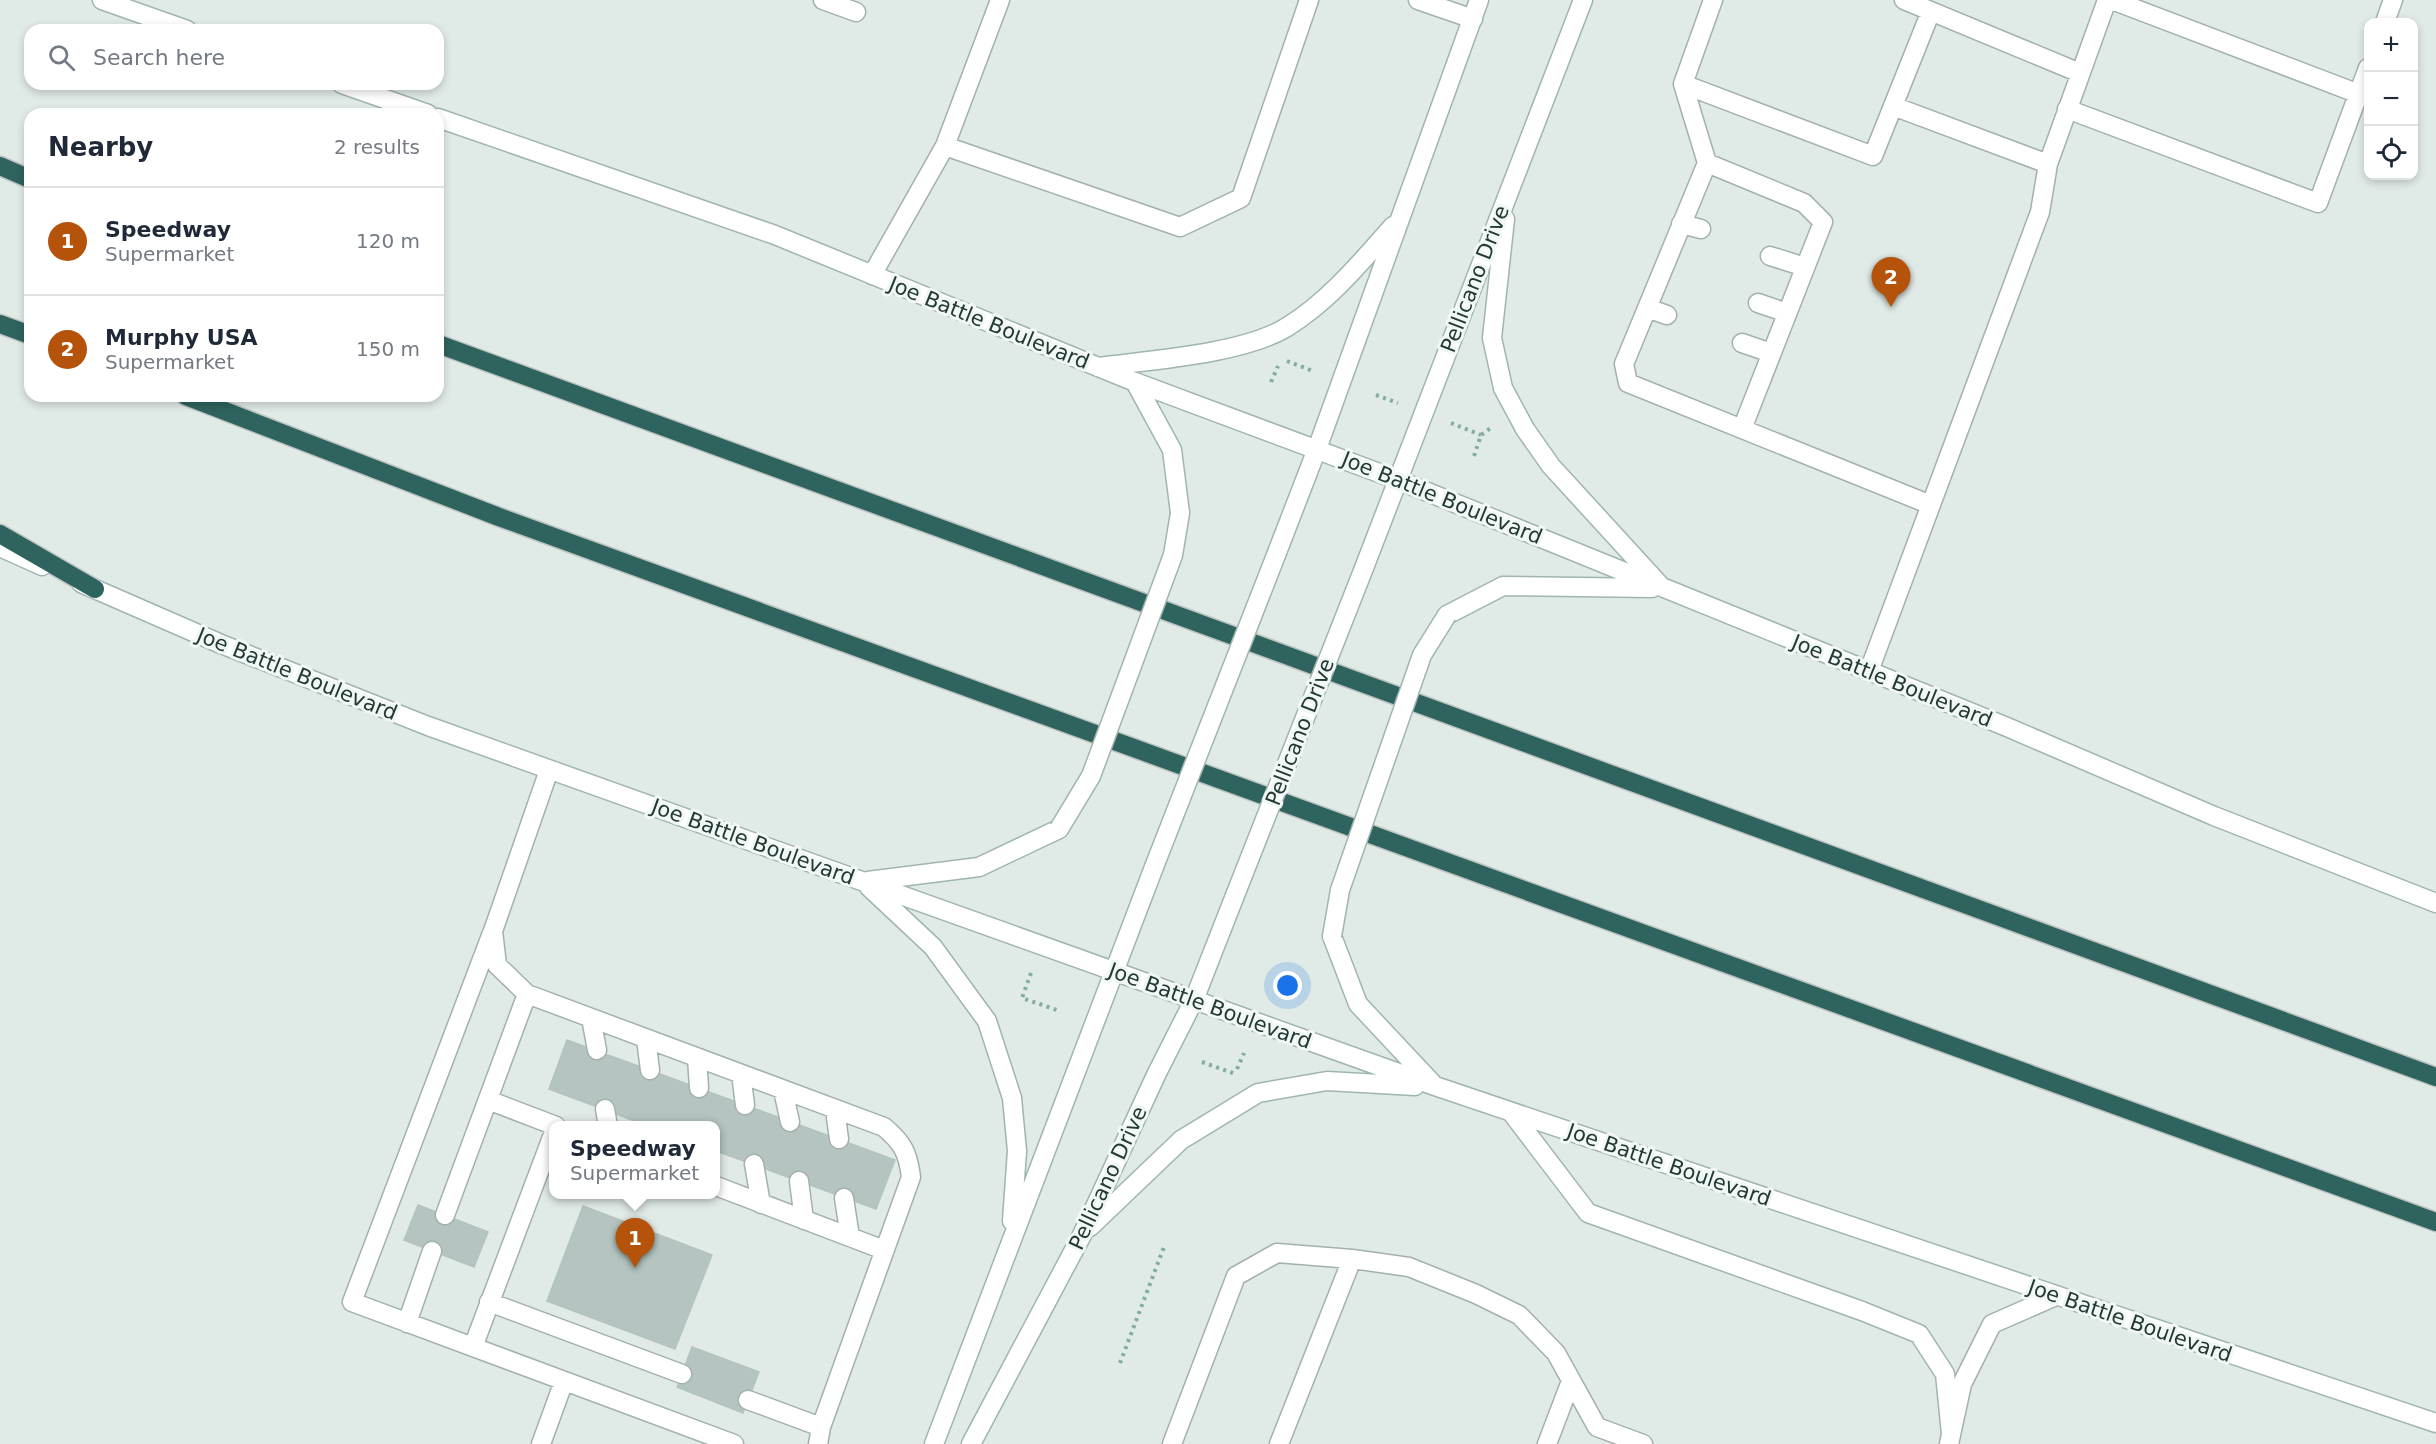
<!DOCTYPE html>
<html lang="en">
<head>
<meta charset="utf-8">
<style>
	body { margin:0; font-family:"DejaVu Sans",sans-serif; background:#f6f6f7; color:#1f2937 }
	.controls { position:absolute; right:18px; top:18px; display:grid; overflow:hidden; border-radius:12px; box-shadow:0 3px 9px #0003 }
	.controls button { width:54px; height:54px; display:grid; place-items:center; padding:0; border:0; border-bottom:2px solid #e0e1e3; background:#fff; color:#1f2937; font:30px sans-serif }
	.you { position:absolute; left:1288px; top:986px; width:21px; height:21px; margin:-15px; border:4px solid #fff; border-radius:50%; background:#1a73e8; box-shadow:0 0 0 9px #1a73e833 }
	.badge { display:grid; place-items:center; width:39px; height:39px; border-radius:50%; background:#b45309; color:#fff; font-size:20px; font-weight:700 }
	.pin { position:absolute; translate:-50% -50px; filter:drop-shadow(0 2px 3px #0008) }
	.pin::after { content:''; position:absolute; top:32px; width:21px; height:18px; background:inherit; clip-path:polygon(0 0,100% 0,50% 100%) }
	.popup { position:absolute; left:549px; top:1121px; width:171px; height:78px; box-sizing:border-box; display:grid; place-content:center; border-radius:12px; background:#fff; filter:drop-shadow(0 2px 4px #0005); font-size:20px; white-space:nowrap; color:#747a83 }
	.popup b { font-size:22px; color:#1f2937 }
	.popup::after { content:''; position:absolute; left:50%; top:100%; margin-left:-12px; border:12px solid transparent; border-top-color:#fff }
	.list { margin:0; padding:0; list-style:none }
	h2 { display:flex; justify-content:space-between; align-items:center; height:78px; margin:0; padding:0 24px; font-size:26px }
	h2 small { font-size:20px; font-weight:400; color:#747a83 }
	.list li { display:grid; grid-template-columns:39px 1fr auto; gap:18px; align-items:center; box-sizing:border-box; height:108px; padding:0 24px; border-top:2px solid #e0e1e3 }
	.list b { display:block; font-size:22px; white-space:nowrap }
	.list p { margin:0; font-size:20px; white-space:nowrap; color:#747a83 }
	.list em { font-size:20px; font-style:normal; color:#747a83 }
	.icon { flex:none; width:33px; height:33px; fill:none; stroke:currentColor; stroke-width:2; stroke-linecap:round; stroke-linejoin:round }
	.map { position:relative; flex:none; width:2436px; height:1444px; overflow:hidden }
	.search { position:absolute; background:#fff; box-shadow:0 3px 9px #0003; left:24px; top:24px; width:420px; height:66px; display:flex; align-items:center; gap:15px; box-sizing:border-box; padding:0 21px; border-radius:18px; color:#747a83; font-size:22px }
	.panel { position:absolute; background:#fff; box-shadow:0 3px 9px #0003; left:24px; top:108px; width:420px; height:294px; border-radius:18px }
	.map>svg:first-child { display:block }
	.building { fill:#b5c4c0; stroke:#b3c3be; stroke-width:1.5 }
	.lines { fill:none; stroke-linecap:round; stroke-linejoin:round }
	.lane-casing { stroke:#a3b1ad; stroke-width:21 }
	.secondary-casing { stroke:#a0b5af; stroke-width:21 }
	.highway-casing { stroke:#bdc4c2; stroke-width:21 }
	.path { stroke:#82aca3; stroke-width:4; stroke-dasharray:3 4.5; stroke-linecap:butt }
	.lane { stroke:#fff; stroke-width:18 }
	.secondary { stroke:#fff; stroke-width:18 }
	.highway { stroke:#2f635e; stroke-width:18 }
	.secondary-bridge-casing { stroke:#a0b5af; stroke-width:21; stroke-linecap:butt }
	.secondary-bridge { stroke:#fff; stroke-width:18 }
	.labels { text-anchor:middle; dominant-baseline:central; stroke-width:6; stroke-linejoin:round; paint-order:stroke }
	.street-label { font-size:21px; fill:#223935; stroke:#f0f7f4 }
</style>
</head>
<body>
<div class="map">
<svg width="2436" height="1444" viewBox="0 0 2436 1444">
	<rect width="100%" height="100%" fill="#e0eae6"/>
	<!-- building -->
	<path class="building" d="M567,1040L895,1160L876,1209L716,1151V1126H648L549,1089Z
		M418,1205L488,1232L474,1267L404,1240Z
		M583,1206L712,1255L675,1349L547,1301Z
		M692,1347L759,1372L743,1413L677,1387Z"/>
	<g class="lines">
		<!-- lane casing -->
		<g class="lane-casing">
			<path id="lane" d="M823,0L856,12
				M1000,0L945,146L1180,227L1241,198L1309,0
				M1418,0L1473,19
				M1904,0L2080,73
				M2112,0L2359,94
				M2385,22L2393,0
				M1683,84L1873,156L1931,11
				M1893,106L2048,164
				M2067,109L2318,203L2368,68
				M1707,163L1683,84L1713,0
				M1681,224L1701,229
				M1770,256L1805,267
				M872,275L945,146
				M1758,303L1787,313
				M1647,308L1667,315
				M1742,343L1771,353
				M1742,429L1823,222L1804,203L1707,163L1624,364L1628,383L1931,505
				M1869,671L2040,212L2048,164L2107,0
				M549,770L493,931L497,965L527,994L884,1127C903,1143 908,1153 911,1177L821,1427L818,1444
				M492,933L352,1302L734,1444
				M591,1018L597,1050
				M646,1039L650,1070
				M697,1058L699,1088
				M741,1074L745,1105
				M783,1090L790,1122
				M488,1100L556,1126
				M605,1109L608,1126
				M835,1110L839,1139
				M754,1164L761,1204
				M799,1181L804,1220
				M716,1186L884,1250
				M844,1198L850,1237
				M445,1215L527,994
				M489,1302L682,1374
				M407,1323L432,1251
				M473,1347L554,1132
				M748,1400L821,1427
				M541,1444L564,1381
				M1172,1444L1236,1276L1277,1253L1352,1259
				M1279,1444L1352,1259L1409,1267L1476,1294L1519,1315L1556,1353L1597,1427L1643,1444
				M1547,1444L1571,1381
				M1949,1444L1962,1384L1992,1324L2056,1296"/>
		</g>
		<!-- secondary casing -->
		<g class="secondary-casing">
			<path id="secondary" d="M102,0L187,30
				M342,84L428,114
				M438,118L775,235L1135,382L1398,480L2007,727L2214,816L2436,903
				M1505,219L1492,338L1503,388L1525,429L1551,466L1659,584
				M1098,367C1151,360 1243,354 1287,327C1329,301 1361,262 1393,226
				M1135,382L1172,450L1180,513
				M0,547L42,566
				M1278,550L1317,449L1479,0
				M1364,568L1583,0
				M81,583L221,644L428,726L1435,1086L2436,1423
				M1447,615L1503,586L1652,588
				M868,881L979,867L1059,829
				M869,887L933,947L987,1021L1012,1098L1017,1151L1012,1221
				M1332,936L1358,1004L1432,1083
				M1511,1112L1588,1213L1862,1311L1919,1334L1945,1374L1951,1434
				M1090,1227L1181,1140L1258,1093L1327,1081L1415,1086
				M934,1444L1154,867
				M971,1444L1082,1235L1157,1073L1194,1000L1234,898"/>
		</g>
		<!-- highway casing -->
		<g class="highway-casing">
			<path id="highway" d="M0,166L30,179
				M0,324L30,335
				M438,344L2436,1077
				M186,396L499,517L2436,1222
				M0,534L95,589"/>
		</g>
		<!-- path -->
		<path class="path" d="M1287,361L1313,371
			M1271,382L1278,366
			M1376,395L1398,403
			M1451,423L1481,435
			M1474,456L1481,435L1492,427
			M1031,973L1022,998L1060,1011
			M1202,1062L1233,1073
			M1237,1069L1244,1053
			M1120,1363L1164,1247"/>
		<!-- lane -->
		<use href="#lane" class="lane"/>
		<!-- secondary -->
		<use href="#secondary" class="secondary"/>
		<!-- highway -->
		<use href="#highway" class="highway"/>
		<!-- secondary-bridge casing -->
		<g class="secondary-bridge-casing">
			<path id="secondary-bridge" d="M1059,829L1091,776L1173,555L1180,513
				M1154,867L1278,550
				M1234,898L1364,568
				M1332,936L1340,890L1422,655L1447,615"/>
		</g>
		<!-- secondary-bridge -->
		<use href="#secondary-bridge" class="secondary-bridge"/>
	</g>
	<g class="labels">
		<!-- street labels -->
		<g class="street-label">
			<text transform="translate(1475 279) rotate(-69)">Pellicano Drive</text>
			<text transform="translate(989 323) rotate(22)">Joe Battle Boulevard</text>
			<text transform="translate(1442 498) rotate(22)">Joe Battle Boulevard</text>
			<text transform="translate(297 674) rotate(22)">Joe Battle Boulevard</text>
			<text transform="translate(1892 681) rotate(22)">Joe Battle Boulevard</text>
			<text transform="translate(1300 732) rotate(-69)">Pellicano Drive</text>
			<text transform="translate(753 842) rotate(20)">Joe Battle Boulevard</text>
			<text transform="translate(1210 1006) rotate(20)">Joe Battle Boulevard</text>
			<text transform="translate(1669 1165) rotate(19)">Joe Battle Boulevard</text>
			<text transform="translate(1108 1178) rotate(-65)">Pellicano Drive</text>
			<text transform="translate(2130 1321) rotate(19)">Joe Battle Boulevard</text>
		</g>
	</g>
</svg>
<div class="controls">
<button>+</button>
<button>−</button>
<button><svg class="icon" aria-label="locate" viewBox="0 0 24 24"><circle cx="12" cy="12" r="6"/><path d="M12 2v4M12 18v4M2 12h4M18 12h4"/></svg></button>
</div>
<div class="you"></div>
<div class="pin badge" style="left:635px;top:1268px">1</div>
<div class="popup"><b>Speedway</b>Supermarket</div>
<div class="pin badge" style="left:1891px;top:307px">2</div>
<div class="search"><svg class="icon" aria-label="search" viewBox="0 0 24 24"><circle cx="10" cy="10" r="6"/><path d="M15 15l6 6"/></svg>Search here</div>
<section class="panel">
<h2>Nearby<small>2 results</small></h2>
<ul class="list">
<li><span class="badge">1</span><div><b>Speedway</b><p>Supermarket</p></div><em>120 m</em></li>
<li><span class="badge">2</span><div><b>Murphy USA</b><p>Supermarket</p></div><em>150 m</em></li>
</ul>
</section>
</div>
</body>
</html>
